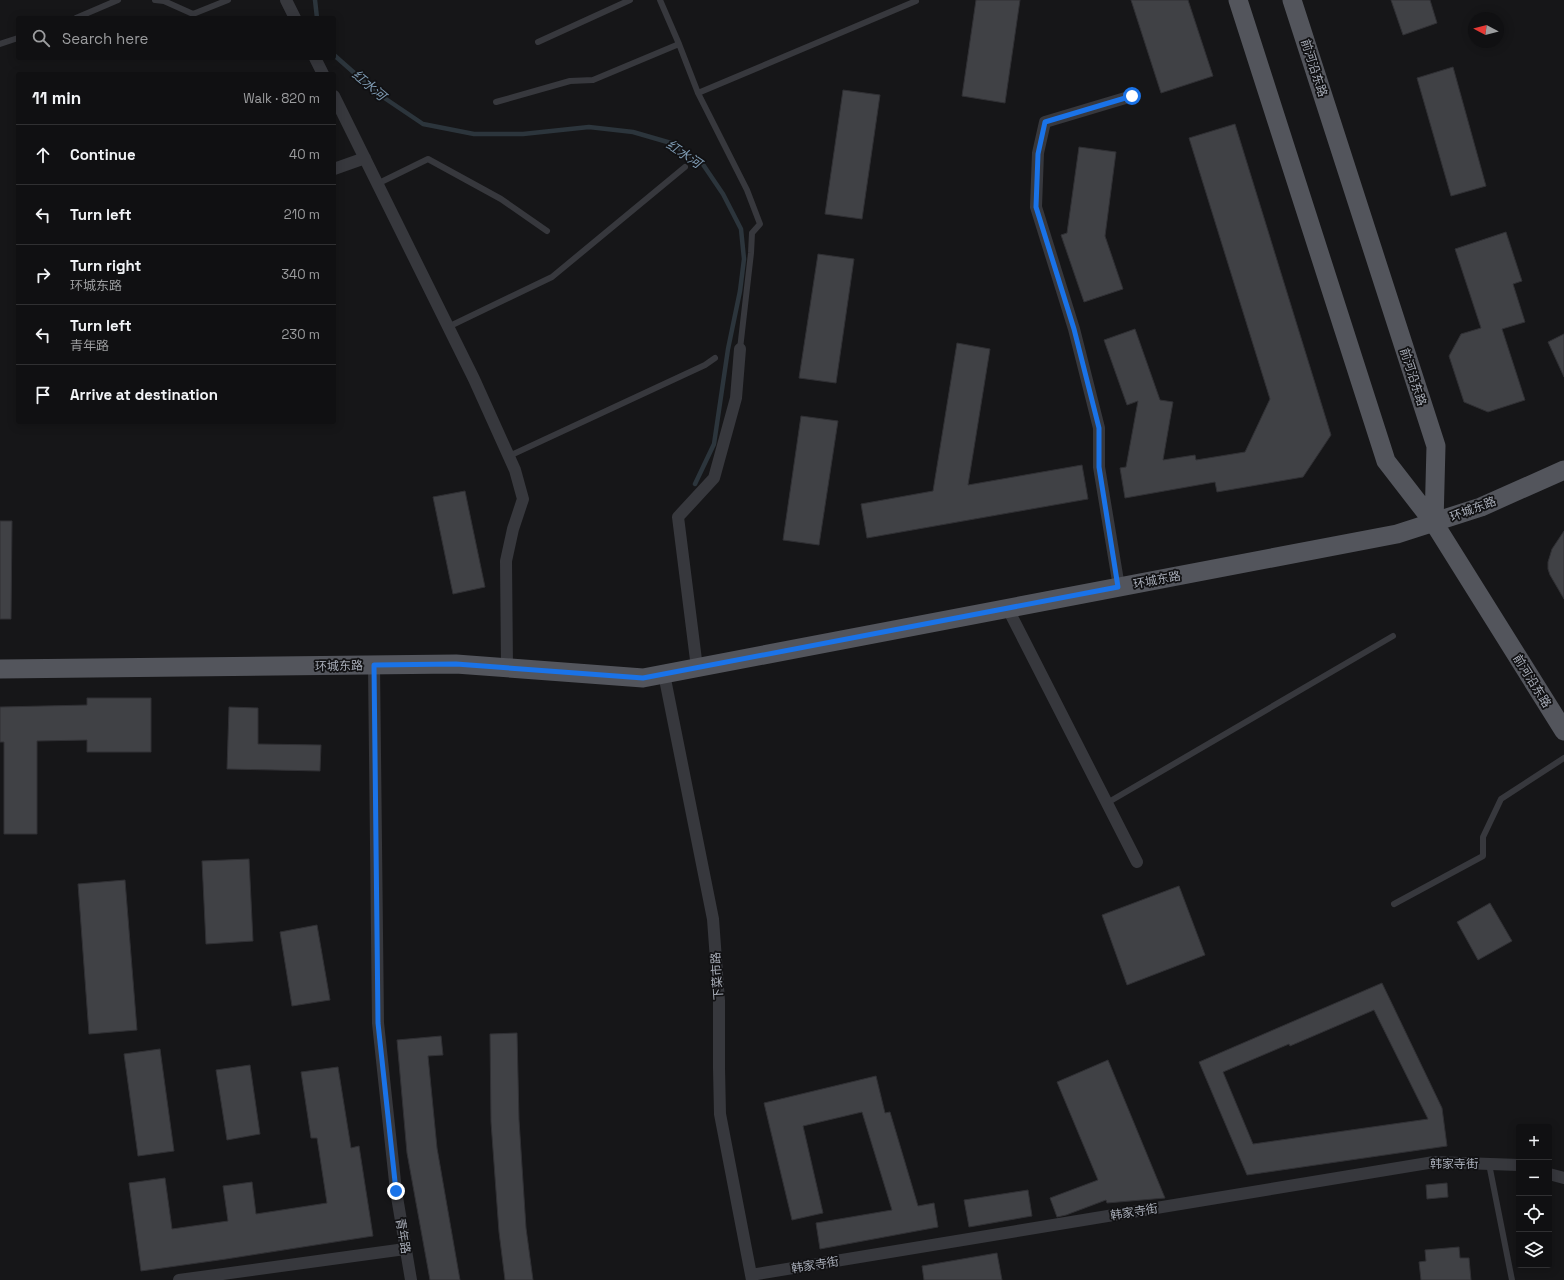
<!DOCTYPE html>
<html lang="en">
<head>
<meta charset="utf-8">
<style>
	body { margin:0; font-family:"Space Grotesk","Noto Sans SC",sans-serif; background:#19191b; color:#f1f3f6 }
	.controls { position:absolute; right:12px; bottom:12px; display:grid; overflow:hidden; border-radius:4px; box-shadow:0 2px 10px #0003 }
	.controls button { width:36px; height:36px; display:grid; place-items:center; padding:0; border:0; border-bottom:1px solid #303032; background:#101012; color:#f1f3f6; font:20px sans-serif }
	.compass { position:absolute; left:1468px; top:12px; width:36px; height:36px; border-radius:50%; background:#101012; box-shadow:0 2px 10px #0003; rotate:277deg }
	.stop { position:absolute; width:12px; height:12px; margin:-9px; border:3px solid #1a73e8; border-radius:50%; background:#fff }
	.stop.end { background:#1a73e8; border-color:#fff; box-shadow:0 1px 4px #0008 }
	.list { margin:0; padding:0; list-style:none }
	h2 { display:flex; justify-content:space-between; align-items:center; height:52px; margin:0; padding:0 16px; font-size:17px }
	h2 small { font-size:13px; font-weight:400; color:#9c9d9f }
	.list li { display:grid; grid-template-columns:26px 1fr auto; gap:12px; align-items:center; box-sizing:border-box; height:60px; padding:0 16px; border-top:1px solid #303032 }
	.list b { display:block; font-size:15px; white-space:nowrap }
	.list p { margin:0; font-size:13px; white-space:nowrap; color:#9c9d9f }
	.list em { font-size:13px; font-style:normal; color:#9c9d9f }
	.icon { flex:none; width:22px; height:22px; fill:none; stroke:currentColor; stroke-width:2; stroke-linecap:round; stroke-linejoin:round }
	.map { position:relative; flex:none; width:1564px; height:1280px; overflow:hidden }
	.search { position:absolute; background:#101012; box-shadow:0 2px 10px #0003; left:16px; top:16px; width:320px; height:44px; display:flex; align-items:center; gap:10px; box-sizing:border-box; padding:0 14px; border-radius:4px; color:#9c9d9f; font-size:15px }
	.panel { position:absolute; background:#101012; box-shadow:0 2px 10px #0003; left:16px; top:72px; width:320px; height:352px; border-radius:4px }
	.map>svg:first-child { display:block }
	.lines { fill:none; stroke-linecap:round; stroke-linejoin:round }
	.stream { stroke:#2c353c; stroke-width:4.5 }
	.building { fill:#404145; stroke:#303034; fill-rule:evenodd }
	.service { stroke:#37383d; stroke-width:6 }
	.minor { stroke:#37383d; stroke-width:12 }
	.primary { stroke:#53555c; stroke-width:19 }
	.route { stroke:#1a73e8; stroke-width:5 }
	.labels { text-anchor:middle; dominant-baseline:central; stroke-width:3.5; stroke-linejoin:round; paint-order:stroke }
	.street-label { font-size:12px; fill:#a8adb8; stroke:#111113 }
	.water-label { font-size:13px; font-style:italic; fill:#7f9bb3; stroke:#111113 }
</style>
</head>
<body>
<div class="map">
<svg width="1564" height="1280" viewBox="0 0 1564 1280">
	<rect width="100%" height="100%" fill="#161618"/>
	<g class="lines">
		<!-- stream -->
		<path class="stream" d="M315,0L317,18
			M334,55L377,93L423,124L474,134H523L589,127L633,132L671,143L702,163L723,194L741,229L744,259L740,291L728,349L714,444L695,484"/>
	</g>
	<!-- building -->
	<path class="building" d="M976,0H1020L1005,103L962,96Z
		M1131,0H1188L1213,76L1161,93Z
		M1391,0H1430L1437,23L1403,35Z
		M1453,67L1486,186L1451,196L1417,78Z
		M843,90L880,95L862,219L825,214Z
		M1235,124L1331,435L1303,477L1217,492L1215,482L1125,498L1120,468L1126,467L1138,401L1127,405L1104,340L1135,329L1160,400L1173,402L1163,460L1195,455L1196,460L1245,452L1270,399L1189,138Z
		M1079,147L1116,152L1105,236L1123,289L1084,302L1061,235L1067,233Z
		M1506,232L1522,281L1513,284L1525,322L1502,329L1525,400L1488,412L1464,402L1449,356L1461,334L1481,328L1455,249Z
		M818,254L854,259L836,383L799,378Z
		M1564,334V377L1548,342Z
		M957,343L990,349L968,485L1082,465L1088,499L867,538L861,504L933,491Z
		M801,416L838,421L819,545L783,540Z
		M465,491L485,587L453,594L433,497Z
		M0,521H12L11,619H0Z
		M1564,531V599L1550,575L1548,569V562L1552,549Z
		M87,698H151V752H87V740L37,741V834H4V742H0V707L87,705Z
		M229,707L258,708V744L321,745L320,771L227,769Z
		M249,859L253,941L206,944L202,861Z
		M125,880L137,1030L89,1034L78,884Z
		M1179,886L1205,955L1127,985L1102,915Z
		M1490,903L1512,941L1478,960L1457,922Z
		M317,925L330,1000L292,1006L280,932Z
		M1382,983L1442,1108L1447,1146L1247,1175L1199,1062ZM1374,1010L1428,1119L1253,1144L1223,1072L1289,1044L1290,1046Z
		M517,1033L519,1120L526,1228L533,1280H505L499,1232L491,1122L490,1034Z
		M441,1036L443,1055L428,1056L437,1148L460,1280H430L407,1153L397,1040Z
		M160,1049L174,1151L138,1156L124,1054Z
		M1108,1060L1165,1198L1107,1203L1106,1200L1066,1215L1057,1217L1050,1198L1098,1180L1057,1082Z
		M250,1065L260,1134L227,1140L216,1070Z
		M338,1067L351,1148L359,1146L373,1236L226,1259L141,1271L129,1183L165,1178L172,1229L228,1221L223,1186L252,1182L256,1214L327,1203L317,1138H311L301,1072Z
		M876,1076L885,1113L890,1112L918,1206L934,1203L938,1227L820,1249L816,1223L892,1210L862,1112L803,1126L823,1213L792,1220L764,1103Z
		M1447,1183L1448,1197L1427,1199L1426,1185Z
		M1028,1190L1032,1216L969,1227L964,1200Z
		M1459,1247L1460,1258H1469L1471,1280H1421L1419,1262L1426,1261L1425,1250Z
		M997,1253L1002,1280H924L922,1266Z"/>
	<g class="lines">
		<!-- service -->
		<path class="service" d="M155,0L164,1L193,14L228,0
			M660,0L679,44L698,93L747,190L760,224L752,233L751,253L740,349
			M76,18L118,0
			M538,42L630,0
			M0,44L18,38
			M698,93L916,1
			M496,102L570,81L593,80L679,44
			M377,184L428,159L501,199L547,231
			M448,327L552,277L685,167
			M509,456L705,365L715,358
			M1107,803L1393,636
			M1394,904L1483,856V837L1501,799L1564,758
			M1489,1164L1512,1280"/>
		<!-- minor -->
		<path class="minor" d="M286,0L295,18
			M315,58L323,74
			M334,96L474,379L515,470L523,499L513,529L506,561L507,668
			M334,169L365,158
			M1119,587L1099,467V428L1074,329L1036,207L1038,153L1045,122L1132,96
			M1008,609L1137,862
			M374,665L378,1023L396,1191L411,1280
			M697,668L678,517L714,478L736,398L740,349
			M664,674L713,919L719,1001V1068L720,1114L752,1280
			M1549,1174L1564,1178
			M751,1275L1434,1162L1519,1165
			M179,1280L405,1249"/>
		<!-- primary -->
		<path class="primary" d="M1238,0L1386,461L1434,523L1564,731
			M1292,0L1436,446L1434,523
			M0,669L456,664L643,678L1397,534L1481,507L1564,470"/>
	</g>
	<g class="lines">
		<!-- route -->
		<path class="route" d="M396,1191L378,1023L374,665L456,664L643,678L1118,587L1099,467V428L1074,329L1036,207L1038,154L1045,122L1132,96"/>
	</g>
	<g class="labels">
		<!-- street labels -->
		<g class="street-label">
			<text transform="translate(1314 68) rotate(72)">前河沿东路</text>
			<text transform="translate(1413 377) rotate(72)">前河沿东路</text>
			<text transform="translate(1473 509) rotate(-21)">环城东路</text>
			<text transform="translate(1157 580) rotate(-11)">环城东路</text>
			<text transform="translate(339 666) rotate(-1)">环城东路</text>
			<text transform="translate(1532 681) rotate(58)">前河沿东路</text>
			<text transform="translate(717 976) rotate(-94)">下菜市路</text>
			<text x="1454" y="1164">韩家寺街</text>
			<text transform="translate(1134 1212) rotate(-9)">韩家寺街</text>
			<text transform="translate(403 1236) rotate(80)">青年路</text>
			<text transform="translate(815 1265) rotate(-9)">韩家寺街</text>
		</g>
		<!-- water labels -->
		<g class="water-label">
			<text transform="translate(369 85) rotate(40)">红水河</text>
			<text transform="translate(684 154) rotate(34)">红水河</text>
		</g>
	</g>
</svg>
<div class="controls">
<button>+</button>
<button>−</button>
<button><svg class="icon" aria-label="locate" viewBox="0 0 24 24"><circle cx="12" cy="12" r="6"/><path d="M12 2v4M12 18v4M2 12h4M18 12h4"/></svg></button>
<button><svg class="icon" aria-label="layers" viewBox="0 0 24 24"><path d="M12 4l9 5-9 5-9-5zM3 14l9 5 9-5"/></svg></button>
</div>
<svg class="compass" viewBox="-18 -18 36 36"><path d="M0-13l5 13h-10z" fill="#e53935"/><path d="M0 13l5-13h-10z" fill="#9c9d9f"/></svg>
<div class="stop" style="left:1132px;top:96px"></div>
<div class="stop end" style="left:396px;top:1191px"></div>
<div class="search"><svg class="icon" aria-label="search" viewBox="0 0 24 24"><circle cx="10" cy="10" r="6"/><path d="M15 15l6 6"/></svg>Search here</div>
<section class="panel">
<h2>11 min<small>Walk · 820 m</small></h2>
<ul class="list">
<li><svg class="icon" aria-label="ahead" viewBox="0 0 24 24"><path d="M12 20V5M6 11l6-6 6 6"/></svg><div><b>Continue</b></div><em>40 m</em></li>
<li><svg class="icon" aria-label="left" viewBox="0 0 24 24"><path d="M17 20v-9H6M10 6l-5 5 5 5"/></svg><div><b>Turn left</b></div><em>210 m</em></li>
<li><svg class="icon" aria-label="right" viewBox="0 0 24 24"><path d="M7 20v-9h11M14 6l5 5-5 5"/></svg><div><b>Turn right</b><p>环城东路</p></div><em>340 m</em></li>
<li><svg class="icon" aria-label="left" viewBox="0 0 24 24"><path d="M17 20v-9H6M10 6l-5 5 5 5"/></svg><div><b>Turn left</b><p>青年路</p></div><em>230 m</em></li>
<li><svg class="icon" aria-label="arrive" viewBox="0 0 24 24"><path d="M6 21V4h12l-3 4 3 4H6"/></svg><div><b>Arrive at destination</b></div></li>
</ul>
</section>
</div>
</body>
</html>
